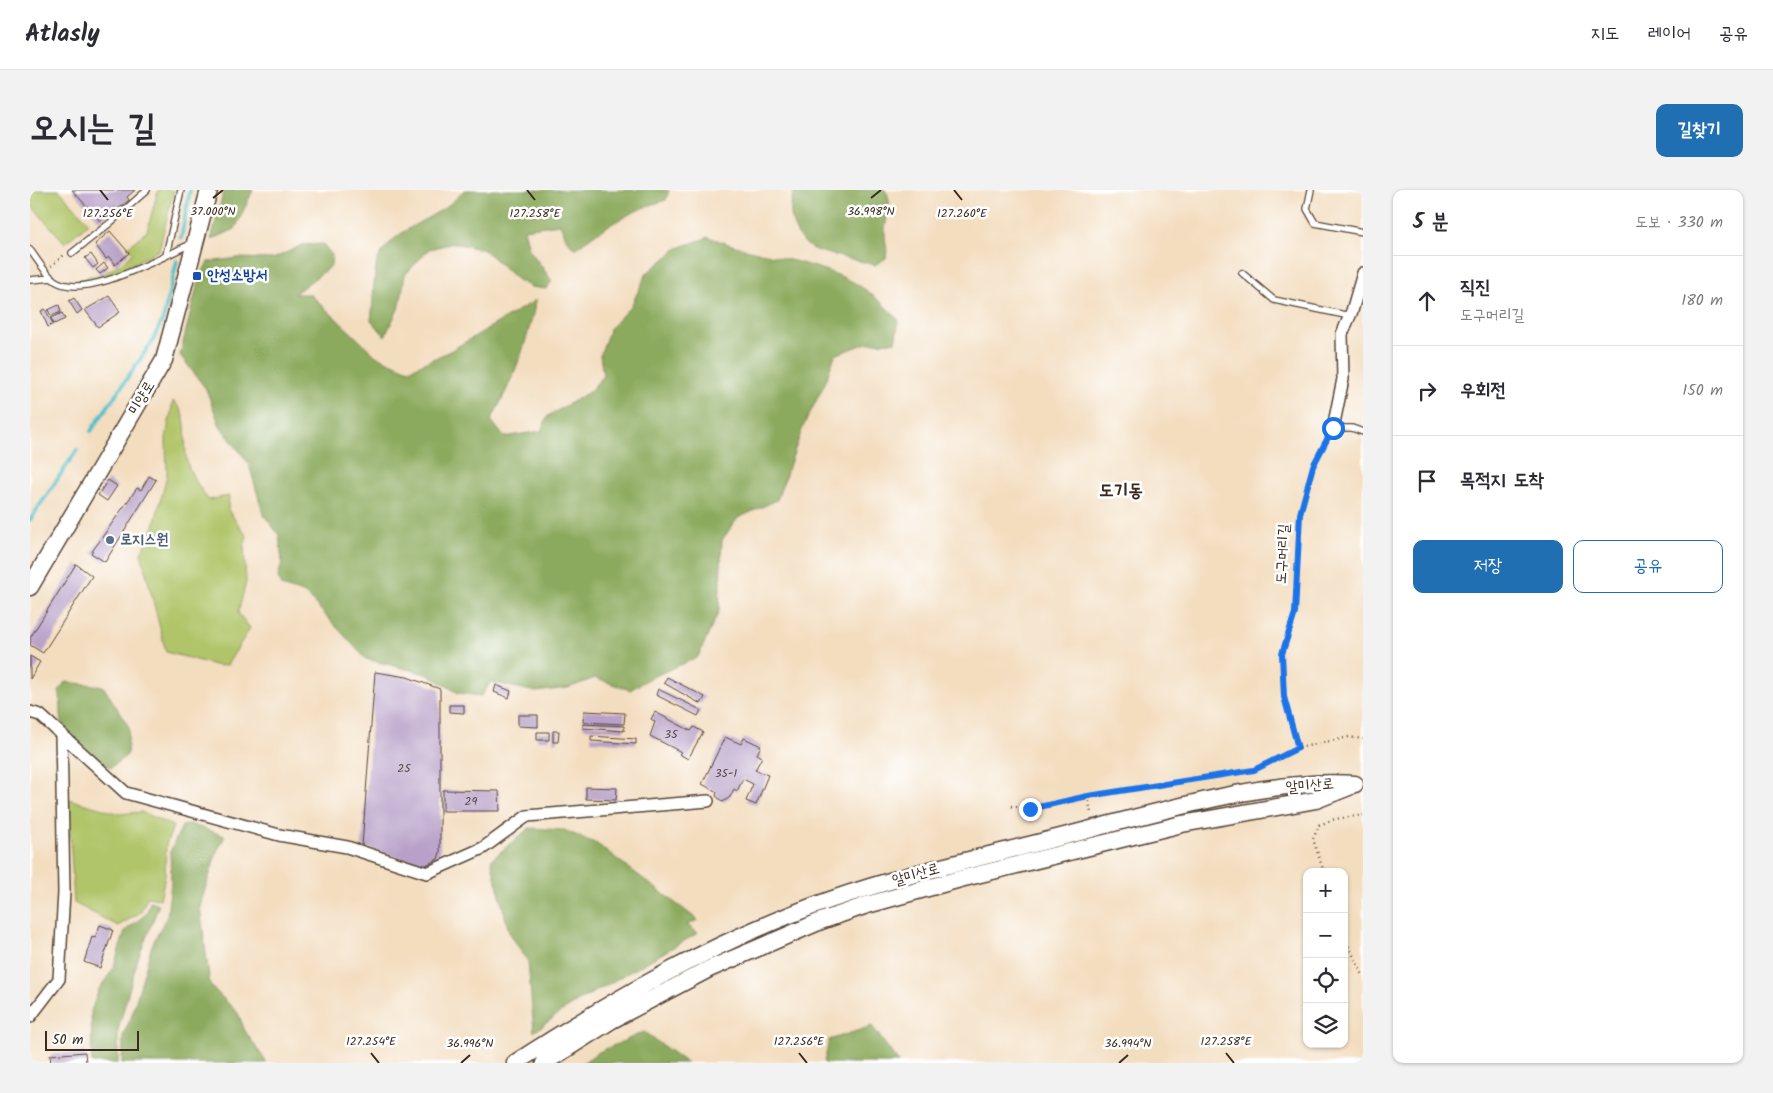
<!DOCTYPE html>
<html lang="ko">
<head>
<meta charset="utf-8">
<style>
	body { margin:0; font-family:Kalam,"Poor Story",sans-serif; background:#f2f2f3; color:#2b2b33 }
	.controls { position:absolute; right:15px; bottom:15px; display:grid; overflow:hidden; border-radius:10px; box-shadow:0 1px 4px #0004 }
	.controls button { width:45px; height:45px; display:grid; place-items:center; padding:0; border:0; border-bottom:1px solid #e1e1e2; background:#fff; color:#2b2b33; font:25px sans-serif }
	.scale { position:absolute; left:15px; bottom:12px; width:94px; box-sizing:border-box; padding-left:5px; border:2px solid #3b2a1e; border-top:0; font-size:14px; line-height:18px; white-space:nowrap; color:#3b2a1e; -webkit-text-stroke:4px #fff; paint-order:stroke }
	.stop { position:absolute; width:15px; height:15px; margin:-11px; border:4px solid #1a73e8; border-radius:50%; background:#fff }
	.stop.end { background:#1a73e8; border-color:#fff; box-shadow:0 1px 5px #0008 }
	.list { margin:0; padding:0; list-style:none }
	h2 { display:flex; justify-content:space-between; align-items:center; height:65px; margin:0; padding:0 20px; font-size:21px }
	h2 small { font-size:16px; font-weight:400; color:#7c7c81 }
	.list li { display:grid; grid-template-columns:32px 1fr auto; gap:15px; align-items:center; box-sizing:border-box; height:90px; padding:0 20px; border-top:1px solid #e1e1e2 }
	.list b { display:block; font-size:19px; white-space:nowrap }
	.list p { margin:0; font-size:16px; white-space:nowrap; color:#7c7c81 }
	.list em { font-size:16px; font-style:normal; color:#7c7c81 }
	.actions { display:flex; gap:10px; padding:15px 20px }
	.actions a { flex:1; padding:11px 0; border:1px solid #1f6fb2; border-radius:10px; text-align:center; font-size:18px; color:#1f6fb2 }
	.actions .main { background:#1f6fb2; color:#fff }
	.icon { flex:none; width:28px; height:28px; fill:none; stroke:currentColor; stroke-width:2; stroke-linecap:round; stroke-linejoin:round }
	.map { position:relative; flex:none; width:1333px; height:873px; overflow:hidden; border-radius:10px }
	header { display:flex; align-items:center; gap:30px; box-sizing:border-box; height:70px; padding:0 25px; background:#fff; border-bottom:1px solid #e1e1e2 }
	header strong { font-size:24px }
	nav { display:flex; gap:28px; margin-inline-start:auto; font-size:18px }
	.intro { display:flex; align-items:center; justify-content:space-between; box-sizing:border-box; height:120px; padding:0 30px }
	h1 { margin:0; font-size:35px }
	.button { padding:12px 22px; border-radius:10px; background:#1f6fb2; color:#fff; font-size:18px; font-weight:700 }
	main { display:flex; gap:30px; padding:0 30px }
	aside { flex:1; background:#fff; border-radius:10px; box-shadow:0 1px 4px #0004 }
	.map>svg:first-child { display:block }
	.green { fill:#b0c569; stroke:#767844 }
	.forest { fill:#8caa5d; stroke:#646a3e }
	.lines { fill:none; stroke-linecap:round; stroke-linejoin:round }
	.stream { stroke:#53c0cb; stroke-width:4 }
	.building { fill:#b8a0c8 }
	.service-casing { stroke:#574536; stroke-width:8 }
	.minor-casing { stroke:#574536; stroke-width:14 }
	.secondary-casing { stroke:#574536; stroke-width:19 }
	.path { stroke:#574536; stroke-width:2.5; stroke-dasharray:1 4; stroke-linecap:butt }
	.service { stroke:#fff; stroke-width:5.5 }
	.minor { stroke:#fff; stroke-width:11 }
	.secondary { stroke:#fff; stroke-width:16 }
	.route { stroke:#1a73e8; stroke-width:6 }
	.ticks { fill:none; stroke:#3b2a1e; stroke-width:2 }
	.transit-dot { fill:#1a4fb4; stroke:#fff; stroke-width:2 }
	.service-dot { fill:#5c6f8a; stroke:#fff; stroke-width:2 }
	.labels { text-anchor:middle; dominant-baseline:central; stroke-width:5; stroke-linejoin:round; paint-order:stroke }
	.number-label { font-size:12px; fill:#5a4848 }
	.transit-label { font-size:15px; font-weight:bold; fill:#164399; stroke:#fff; text-anchor:start }
	.street-label { font-size:15px; fill:#3b2a1e; stroke:#fff }
	.service-label { font-size:15px; font-weight:bold; fill:#4e5e75; stroke:#fff; text-anchor:start }
	.quarter-label { font-size:18px; font-weight:bold; fill:#3b2a1e; stroke:#fff }
	.ticks-label { font-size:12px; text-anchor:middle; fill:#3b2a1e; stroke:#fff; stroke-width:5; stroke-linejoin:round; paint-order:stroke }
</style>
</head>
<body>
<header>
<strong>Atlasly</strong>
<nav><a>지도</a><a>레이어</a><a>공유</a></nav>
</header>
<div class="intro"><h1>오시는 길</h1><a class="button">길찾기</a></div>
<main>
<div class="map">
<svg width="1333" height="873" viewBox="0 0 1333 873">
	<rect width="100%" height="100%" fill="#fff"/>
	<filter id="ink" filterUnits="userSpaceOnUse"><feTurbulence type="fractalNoise" baseFrequency=".02" numOctaves="2"/><feDisplacementMap in="SourceGraphic" scale="10" xChannelSelector="R" yChannelSelector="G"/><feConvolveMatrix kernelMatrix="1 2 1 2 8 2 1 2 1" color-interpolation-filters="sRGB"/></filter>
	<filter id="wash" filterUnits="userSpaceOnUse"><feTurbulence type="fractalNoise" baseFrequency=".0096" numOctaves="4" result="noise"/><feDisplacementMap in="SourceGraphic" scale="20" xChannelSelector="R" yChannelSelector="G"/><feGaussianBlur stdDeviation="1.12" result="paint"/><feColorMatrix in="noise" values="0 0 0 0 0 0 0 0 0 0 0 0 0 0 0 0 0 1.4 0 .05"/><feComposite in="paint" operator="in"/></filter>
	<g filter="url(#wash)">
		<rect width="100%" height="100%" fill="#f3ddbf"/>
		<!-- green -->
		<path class="green" d="M0,0H29L59,33L35,53L0,14Z
			M128,0H144L129,60L77,87L54,90L58,86C75,87 90,74 103,63L98,57L117,41Z
			M143,211C163,227 151,254 158,275C162,287 171,299 178,310L199,306L198,320L217,346L214,357L216,392L208,423L220,438L197,475L189,476L136,462L111,363L124,336L137,285L136,248Z
			M38,609L90,624L111,622L143,636L136,655L135,685L130,709L117,707L111,722L88,736L44,713Z"/>
		<!-- forest -->
		<path class="forest" d="M194,0H223L205,39L181,50Z
			M434,0H639L636,10C604,19 571,38 545,59L537,50L530,34L494,39L499,59L522,91L516,99L501,97L488,90L454,60L424,53L399,59L375,85L370,115L355,146L341,130C343,117 344,77 348,69C366,34 411,30 434,0Z
			M765,0H855C865,13 854,30 855,44C855,54 858,56 856,68L845,75C833,71 789,63 781,58C762,45 756,21 765,0Z
			M679,47C726,66 779,69 825,93C841,102 856,117 869,130L865,152L837,153L805,165L795,193L773,237L747,310L708,328L692,350L689,421L668,467L620,488L600,500L565,488L538,498L506,502L461,492L451,506L428,503L397,484L336,469L276,404L251,396L248,387L252,372L249,345L233,324L219,274L190,236L176,199L150,165L169,88L178,72L208,68L243,69L272,55L293,54L302,65L301,76L264,104H280L346,166L379,180L420,161L506,110C498,152 482,193 461,230L474,247L511,241L518,226L559,202L573,186L570,165L580,138L601,116L617,83L648,58Z
			M35,492L73,496L99,537L97,565L80,578C69,568 36,545 32,532C30,525 32,511 29,501Z
			M160,634L195,646L187,661L170,716L180,795L208,823L215,841L237,873H92L93,845L101,828L122,755L137,726L141,693L140,662L152,636Z
			M499,638L534,640L567,654L668,730L657,735L668,743L538,817L504,842L498,772L479,742L461,670Z
			M120,712L129,715L107,771L88,840V873H62L61,821L69,799L83,779L95,741L116,724Z
			M842,836L869,873H794L799,850Z
			M614,842L657,873H552L569,862Z"/>
		<g class="lines">
			<!-- stream -->
			<path class="stream" d="M151,48L160,0
				M61,241L122,152L133,129L147,71
				M0,330L47,260"/>
		</g>
		<g id="blocks">
			<!-- building -->
			<path class="building" d="M42,0H105L97,7L99,10L87,20L85,17L70,31Z
				M80,41L99,63L85,75L79,67L76,69L65,54Z
				M61,64L68,74L63,78L55,68Z
				M74,73L78,78L70,84L66,80Z
				M79,106L90,122L68,137L55,120Z
				M44,108L52,120L47,124L39,111Z
				M29,115L31,122L21,126L18,120Z
				M15,119L23,134L18,137L11,121Z
				M32,123L35,129L24,134L21,128Z
				M119,286L126,290L75,372L61,363L107,298L111,300Z
				M78,290L87,296L77,311L68,305Z
				M46,374L62,386L13,463L0,455V448Z
				M0,466L10,472L0,489Z
				M345,482L377,487L410,499V662L408,669L394,676L332,656Z
				M637,487L675,507L671,514L634,493Z
				M466,495L481,501L479,508L464,502Z
				M628,499L671,520L668,526L626,505Z
				M419,515H434V523L419,522Z
				M554,521L595,523L594,534L553,532Z
				M625,522L661,541L664,537L673,542L658,569L649,564L651,562L620,546L625,532L621,529Z
				M488,525H508V537L488,536Z
				M553,534L594,536V541L553,538Z
				M523,541H529L528,552H523Z
				M507,542H519V550H507Z
				M561,546L606,549V554L561,551Z
				M695,547L711,554L714,548L731,556L727,564L732,567L725,580L738,585L726,615L716,611L723,594L713,589L707,601L704,599L700,607L693,612L686,606L687,602L672,594Z
				M556,597L587,598L586,610L556,609Z
				M413,600L469,601L470,621H413Z
				M70,735L83,740L70,778L54,772L62,747L65,748Z
				M55,862L56,873H21L20,865Z"/>
		</g>
	</g>
	<g filter="url(#ink)">
		<use href="#blocks" fill-opacity="0" stroke="#574536" stroke-width="1"/>
		<g class="lines">
			<!-- service casing -->
			<g class="service-casing">
				<path id="service" d="M1281,0L1277,19L1285,33L1333,42
					M0,60C7,69 15,83 24,90C53,112 131,67 161,54
					M42,63L80,33L117,0
					M136,65L151,0
					M1212,83L1244,110L1320,126
					M0,90L22,88
					M1303,238H1322L1333,242"/>
			</g>
			<!-- minor casing -->
			<g class="minor-casing">
				<path id="minor" d="M1303,238L1313,189L1312,144L1322,121L1333,83
					M0,522L10,525L96,603L249,645L317,657L397,683L453,658L497,626L678,611
					M0,827L29,789L34,702L31,544"/>
			</g>
			<!-- secondary casing -->
			<g class="secondary-casing">
				<path id="secondary" d="M0,397L134,170L179,0
					M485,873C584,809 688,749 800,710C886,680 977,662 1065,638C1143,618 1245,588 1325,594
					M514,873L582,830L679,779L791,731L837,715L930,689L1152,634L1286,610L1319,597"/>
			</g>
			<!-- path -->
			<path class="path" d="M21,76L34,65
				M1297,248L1283,277L1270,324L1265,423L1252,463L1254,507L1268,558L1319,547L1333,549
				M1058,606L1061,623
				M981,616L1000,619L1058,606L1224,580L1268,558
				M1294,682L1283,649L1289,635L1305,629L1333,625
				M1314,747L1333,785"/>
			<!-- service -->
			<use href="#service" class="service"/>
			<!-- minor -->
			<use href="#minor" class="minor"/>
			<!-- secondary -->
			<use href="#secondary" class="secondary"/>
		</g>
	</g>
	<g class="lines" filter="url(#ink)">
		<!-- route -->
		<path class="route" d="M1000,619L1058,606L1224,580L1268,558L1254,507L1252,464L1265,423L1270,324L1283,276L1303,238"/>
	</g>
	<!-- ticks -->
	<path class="ticks" d="M70,0L78,10M497,0L505,10M924,0L932,10M183,8L193,0M841,8L851,0M341,863L349,873M769,863L777,873M1196,863L1204,873M431,873L440,865M1089,873L1098,865"/>
	<!-- markers -->
	<rect class="transit-dot" x="162" y="81" width="10" height="10" rx="2.5"/>
	<circle class="service-dot" cx="80" cy="350" r="5"/>
	<g class="labels">
		<!-- number labels -->
		<g class="number-label">
			<text x="641" y="544">35</text>
			<text x="374" y="578">25</text>
			<text x="696" y="583">35-1</text>
			<text x="441" y="611">29</text>
		</g>
		<!-- transit labels -->
		<g class="transit-label">
			<text x="177" y="86">안성소방서</text>
		</g>
		<!-- street labels -->
		<g class="street-label">
			<text transform="translate(112 208) rotate(-59)">미양로</text>
			<text transform="translate(1253 364) rotate(-87)">도구머리길</text>
			<text transform="translate(1280 596) rotate(-5)">알미산로</text>
			<text transform="translate(886 685) rotate(-16)">알미산로</text>
		</g>
		<!-- service labels -->
		<g class="service-label">
			<text x="90" y="350">로지스원</text>
		</g>
		<!-- quarter labels -->
		<g class="quarter-label">
			<text x="1091" y="301">도기동</text>
		</g>
	</g>
	<g class="ticks-label">
		<text x="183" y="25">37.000°N</text>
		<text x="841" y="25">36.998°N</text>
		<text x="78" y="27">127.256°E</text>
		<text x="505" y="27">127.258°E</text>
		<text x="932" y="27">127.260°E</text>
		<text x="341" y="855">127.254°E</text>
		<text x="769" y="855">127.256°E</text>
		<text x="1196" y="855">127.258°E</text>
		<text x="440" y="857">36.996°N</text>
		<text x="1098" y="857">36.994°N</text>
	</g>
</svg>
<div class="controls">
<button>+</button>
<button>−</button>
<button><svg class="icon" aria-label="locate" viewBox="0 0 24 24"><circle cx="12" cy="12" r="6"/><path d="M12 2v4M12 18v4M2 12h4M18 12h4"/></svg></button>
<button><svg class="icon" aria-label="layers" viewBox="0 0 24 24"><path d="M12 4l9 5-9 5-9-5zM3 14l9 5 9-5"/></svg></button>
</div>
<div class="scale">50 m</div>
<div class="stop" style="left:1303px;top:238px"></div>
<div class="stop end" style="left:1000px;top:619px"></div>
</div>
<aside>
<h2>5 분<small>도보 · 330 m</small></h2>
<ul class="list">
<li><svg class="icon" aria-label="ahead" viewBox="0 0 24 24"><path d="M12 20V5M6 11l6-6 6 6"/></svg><div><b>직진</b><p>도구머리길</p></div><em>180 m</em></li>
<li><svg class="icon" aria-label="right" viewBox="0 0 24 24"><path d="M7 20v-9h11M14 6l5 5-5 5"/></svg><div><b>우회전</b></div><em>150 m</em></li>
<li><svg class="icon" aria-label="arrive" viewBox="0 0 24 24"><path d="M6 21V4h12l-3 4 3 4H6"/></svg><div><b>목적지 도착</b></div></li>
</ul>
<div class="actions"><a class="main">저장</a><a>공유</a></div>
</aside>
</main>
</body>
</html>
